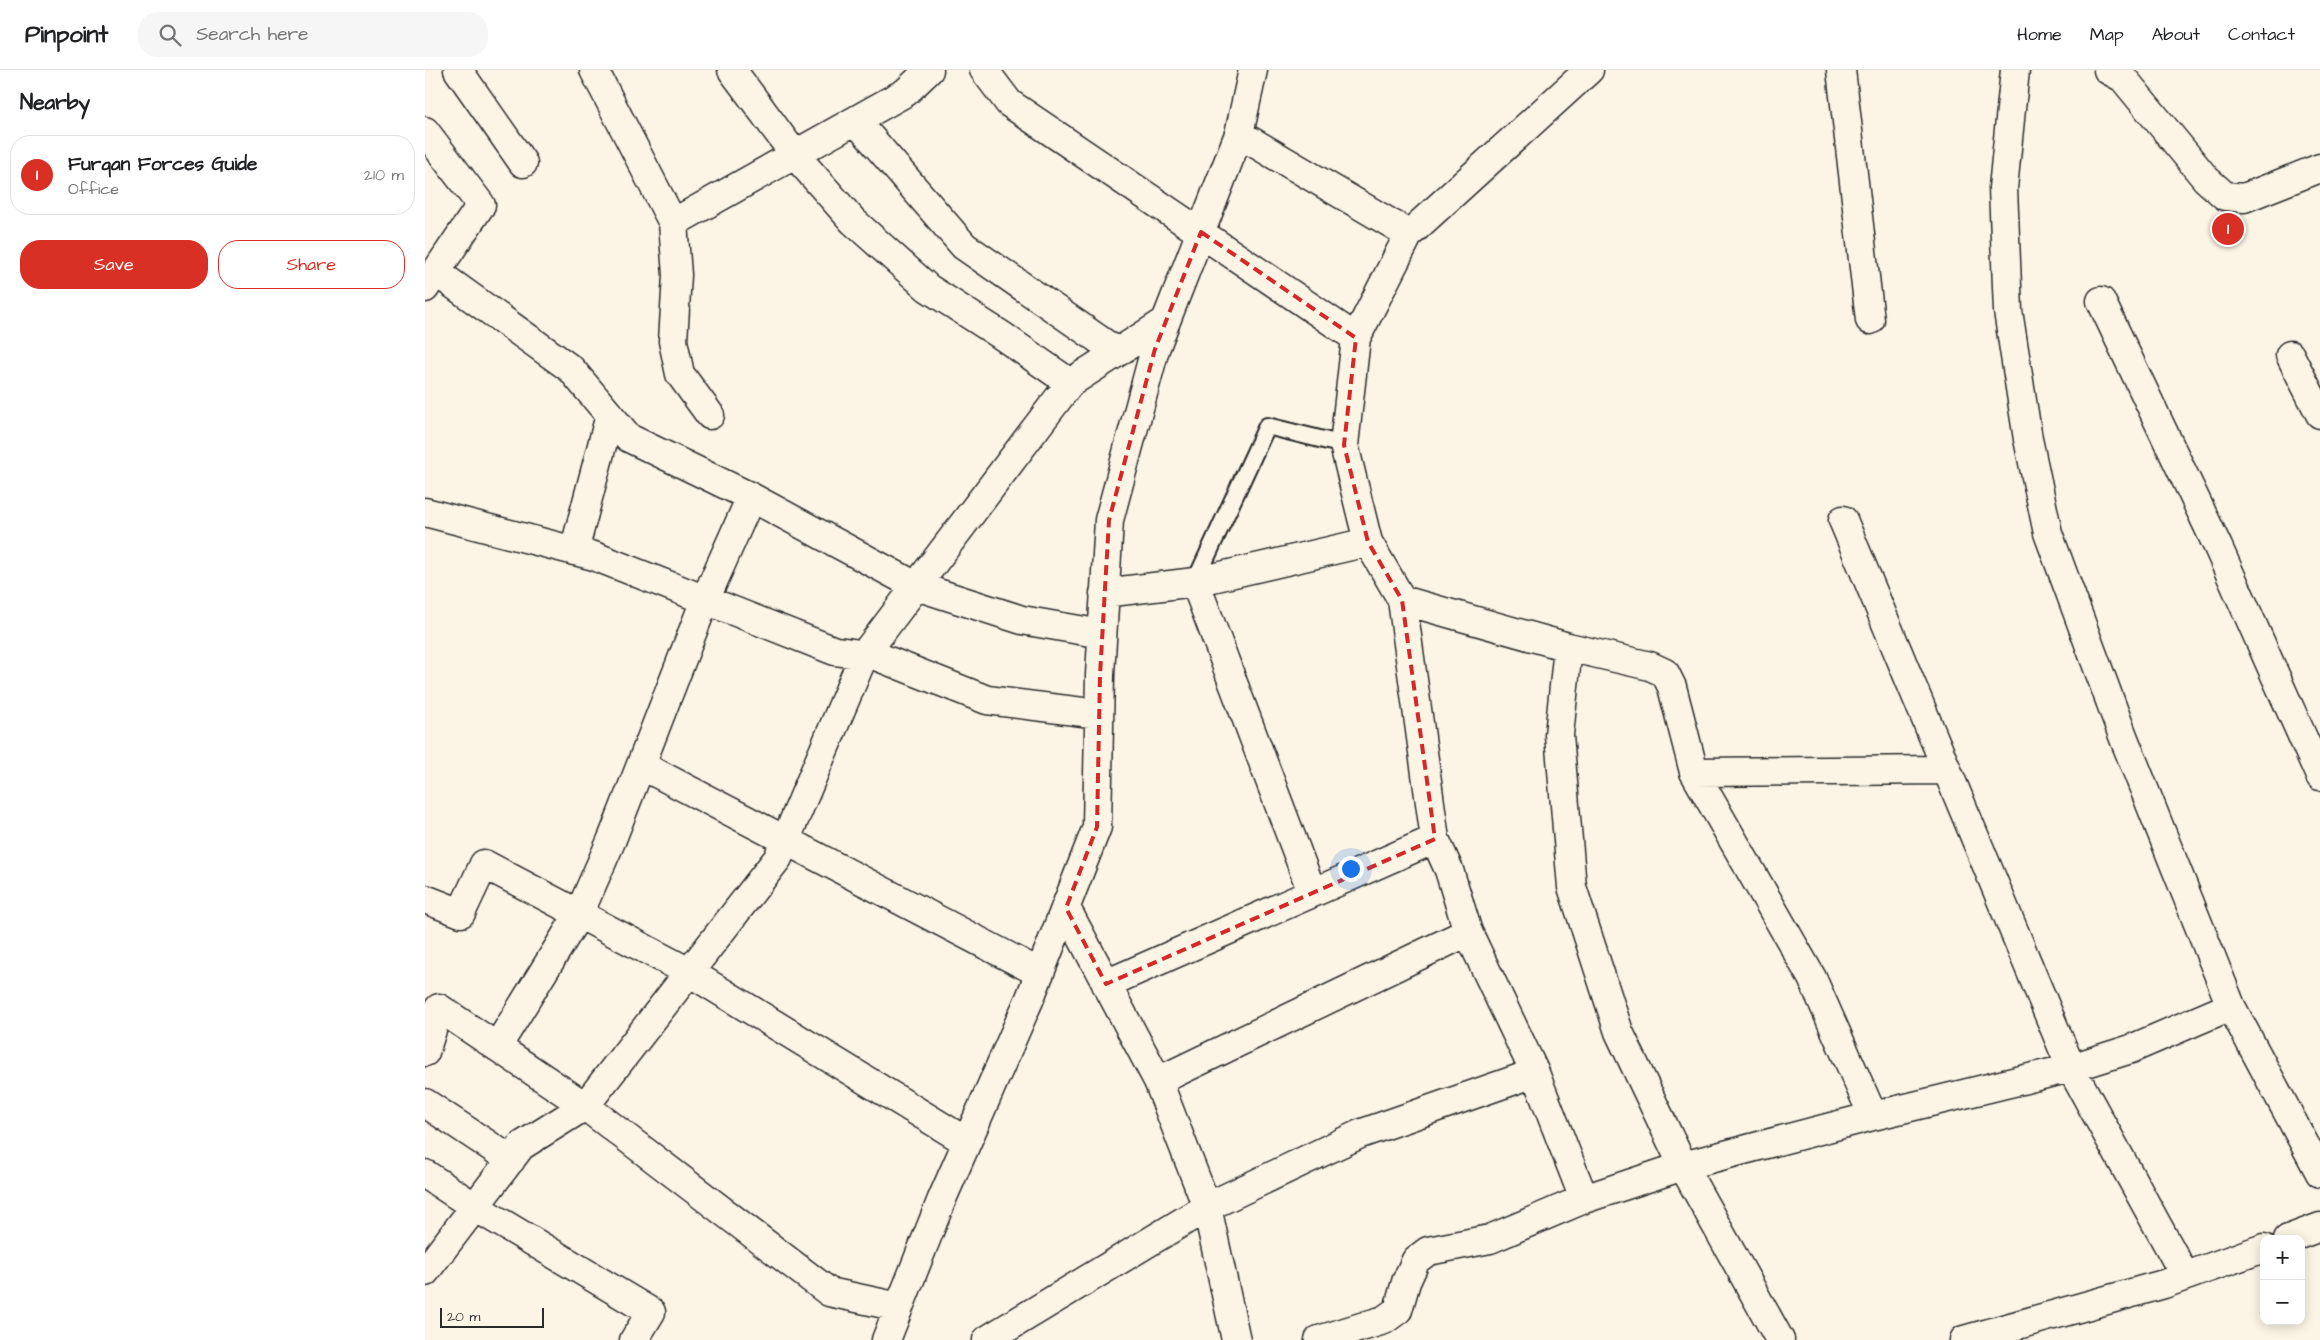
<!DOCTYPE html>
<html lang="en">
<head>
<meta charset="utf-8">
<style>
	body { margin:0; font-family:"Architects Daughter",sans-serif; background:#f6f6f6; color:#202124 }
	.controls { position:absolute; right:15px; bottom:15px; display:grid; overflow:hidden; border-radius:10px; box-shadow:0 2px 12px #0003 }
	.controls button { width:45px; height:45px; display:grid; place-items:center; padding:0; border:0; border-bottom:1px solid #e0e0e0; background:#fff; color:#202124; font:25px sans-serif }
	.scale { position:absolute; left:15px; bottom:12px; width:104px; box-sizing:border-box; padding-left:5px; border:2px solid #2b2b2b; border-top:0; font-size:14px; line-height:18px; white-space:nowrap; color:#2b2b2b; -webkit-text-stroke:4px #fcf5e5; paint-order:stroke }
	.you { position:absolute; left:925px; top:798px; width:18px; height:18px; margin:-12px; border:4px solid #fff; border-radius:50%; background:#1a73e8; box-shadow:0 0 0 8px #1a73e833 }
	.badge { display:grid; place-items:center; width:32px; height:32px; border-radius:50%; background:#d93025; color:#fff; font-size:16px; font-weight:700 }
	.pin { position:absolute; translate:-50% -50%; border:2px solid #fff; box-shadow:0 1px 5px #0006 }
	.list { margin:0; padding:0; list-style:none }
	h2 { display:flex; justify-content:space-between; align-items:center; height:65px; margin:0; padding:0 20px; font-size:21px }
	h2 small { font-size:16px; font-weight:400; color:#757577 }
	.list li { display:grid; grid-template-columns:32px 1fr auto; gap:15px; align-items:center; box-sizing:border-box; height:80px; margin:0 10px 10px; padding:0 10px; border:1px solid #e0e0e0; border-radius:20px }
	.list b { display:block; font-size:19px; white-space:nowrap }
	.list p { margin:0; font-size:16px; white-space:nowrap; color:#757577 }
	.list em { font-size:16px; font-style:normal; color:#757577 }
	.actions { display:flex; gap:10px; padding:15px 20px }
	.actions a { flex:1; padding:11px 0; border:1px solid #d93025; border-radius:20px; text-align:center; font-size:18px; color:#d93025 }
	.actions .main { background:#d93025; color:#fff }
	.icon { flex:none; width:28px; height:28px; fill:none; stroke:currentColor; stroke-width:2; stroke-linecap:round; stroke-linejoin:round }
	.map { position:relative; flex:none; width:1895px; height:1270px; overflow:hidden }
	header { display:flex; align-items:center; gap:30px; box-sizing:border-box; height:70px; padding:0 25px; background:#fff; border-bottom:1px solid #e0e0e0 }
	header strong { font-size:24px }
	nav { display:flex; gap:28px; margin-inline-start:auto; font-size:18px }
	.search { width:350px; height:45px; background:#f6f6f6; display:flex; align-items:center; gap:12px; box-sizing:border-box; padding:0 18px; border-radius:20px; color:#757577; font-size:19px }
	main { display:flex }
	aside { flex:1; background:#fff }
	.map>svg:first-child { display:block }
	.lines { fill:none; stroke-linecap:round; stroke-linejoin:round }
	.service-casing { stroke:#2b2b2b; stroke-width:20 }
	.minor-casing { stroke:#2b2b2b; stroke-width:31 }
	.tertiary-casing { stroke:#2b2b2b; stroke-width:31 }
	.service { stroke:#fcf5e5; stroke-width:16 }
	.minor { stroke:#fcf5e5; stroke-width:28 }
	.tertiary { stroke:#fcf5e5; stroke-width:28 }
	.marked { fill:none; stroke:#d62828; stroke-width:4; stroke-dasharray:10 6; stroke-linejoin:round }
</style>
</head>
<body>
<header>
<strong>Pinpoint</strong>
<div class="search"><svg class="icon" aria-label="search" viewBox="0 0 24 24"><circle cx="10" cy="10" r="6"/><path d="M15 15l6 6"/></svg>Search here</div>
<nav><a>Home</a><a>Map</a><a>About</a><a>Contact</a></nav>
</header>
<main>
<aside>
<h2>Nearby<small></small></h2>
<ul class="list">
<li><span class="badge">1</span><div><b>Furqan Forces Guide</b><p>Office</p></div><em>210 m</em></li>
</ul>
<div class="actions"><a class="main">Save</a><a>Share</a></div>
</aside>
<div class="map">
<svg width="1895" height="1270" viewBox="0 0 1895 1270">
	<rect width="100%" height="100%" fill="#fcf5e5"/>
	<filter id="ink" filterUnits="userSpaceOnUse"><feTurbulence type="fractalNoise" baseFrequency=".02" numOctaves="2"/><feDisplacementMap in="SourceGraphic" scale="10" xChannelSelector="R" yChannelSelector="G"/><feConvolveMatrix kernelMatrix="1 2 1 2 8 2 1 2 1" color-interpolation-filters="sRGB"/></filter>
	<g filter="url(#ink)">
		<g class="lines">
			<!-- service casing -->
			<g class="service-casing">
				<path id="service" d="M770,512L842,356L919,375"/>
			</g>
			<!-- minor casing -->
			<g class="minor-casing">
				<path id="minor" d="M33,0L98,93
					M169,0L248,153L252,205L248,271L255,304L285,345
					M307,0L370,85L428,151L503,218L576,265L645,313
					M559,0L584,33L931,268
					M1416,0L1445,250
					M1590,0L1578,118L1583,241L1603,369L1623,463L1698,666L1806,936L1895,1103
					M1683,0L1698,8L1781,109L1800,126L1819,128L1895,98
					M431,51L539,176L692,282
					M814,64L984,164
					M248,153L481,22L504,0
					M11,202L146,299L204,368L326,427L491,516L597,550L677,564
					M1676,231L1793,477L1895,706
					M1865,285L1895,344
					M0,442L169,486L410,581L451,586L562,630L674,644
					M1418,450L1646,998L1760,1206
					M149,481L185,345
					M770,512L887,822
					M679,523L770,512L943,472
					M977,530L1143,577L1225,596L1240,603L1247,617L1269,702L1387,908L1448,1046
					M1143,577L1134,665L1147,817L1194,962L1258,1096L1355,1270
					M216,695L615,903
					M1269,702L1522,700
					M0,829L36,843L59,794L264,902L542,1072
					M641,838L733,1011L782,1137L811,1270
					M681,914L1010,769
					M72,977L154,844L187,769L280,530L326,427
					M0,982L14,938L160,1036L404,1222L474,1237
					M1110,1003L1159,1129
					M733,1011L1043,862
					M0,1033L86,1090
					M0,1104L50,1137L226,1242L209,1270
					M1863,1169L1895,1157
					M0,1202L96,1076L160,1036L353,788L439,585L645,313L741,251
					M461,1270L517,1129L605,928L672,757L675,605L684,450L730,279L814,64L828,0
					M562,1270L782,1137L935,1064L1110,1003L1043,862L1024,800L1010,769L977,530L943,472L919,375L931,268L984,164L1164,0
					M894,1270L959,1250L973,1240L981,1212L991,1190L1003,1181L1065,1169L1159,1129L1258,1096L1448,1046L1646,998L1706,979L1806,936
					M1539,1270L1739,1214L1839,1178"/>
			</g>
			<!-- tertiary casing -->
			<g class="tertiary-casing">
				<path id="tertiary" d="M0,61L56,135L0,218"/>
			</g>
			<!-- service -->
			<use href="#service" class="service"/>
			<!-- minor -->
			<use href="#minor" class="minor"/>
			<!-- tertiary -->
			<use href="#tertiary" class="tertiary"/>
		</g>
	</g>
	<!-- marked area -->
	<path class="marked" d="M776,162L931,268L919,375L943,472L977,530L1010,769L681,914L641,838L672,757L675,605L684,450L730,279Z"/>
</svg>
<div class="controls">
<button>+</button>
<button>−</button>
</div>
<div class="scale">20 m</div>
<div class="you"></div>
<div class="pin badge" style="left:1803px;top:159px">1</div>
</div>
</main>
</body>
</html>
